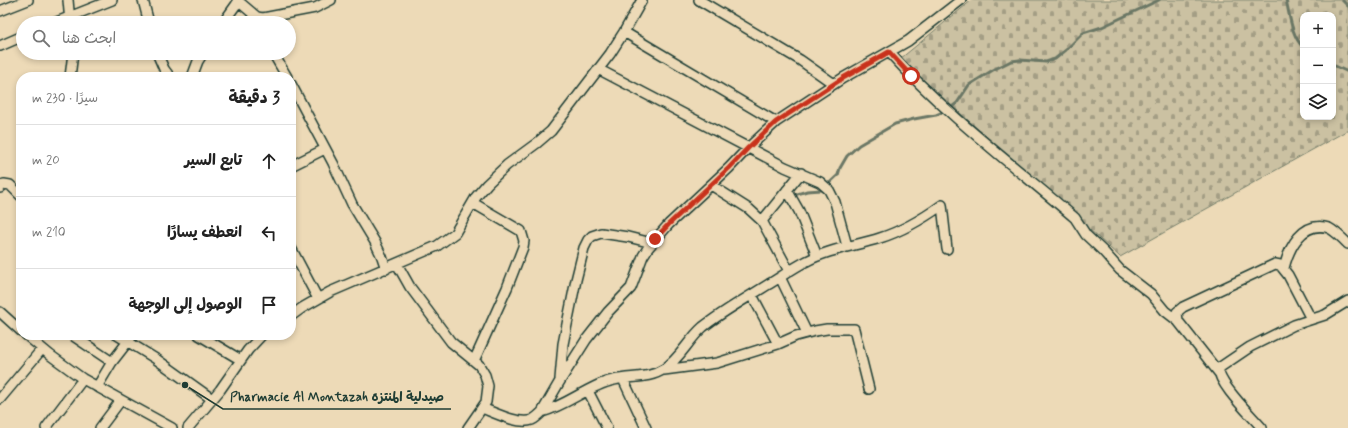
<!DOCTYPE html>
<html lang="ar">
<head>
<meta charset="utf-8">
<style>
	body { margin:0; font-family:Mynerve,"Playpen Sans Arabic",sans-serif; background:#f2f2f2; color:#222; direction:rtl }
	.controls { position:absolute; right:12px; top:12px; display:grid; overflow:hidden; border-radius:8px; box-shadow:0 2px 6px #0003 }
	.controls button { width:36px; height:36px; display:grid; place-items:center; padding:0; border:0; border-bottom:1px solid #e0e0e0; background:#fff; color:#222; font:20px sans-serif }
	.stop { position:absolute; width:12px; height:12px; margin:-9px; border:3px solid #c8321e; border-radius:50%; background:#fff }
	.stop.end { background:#c8321e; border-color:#fff; box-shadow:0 1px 4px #0008 }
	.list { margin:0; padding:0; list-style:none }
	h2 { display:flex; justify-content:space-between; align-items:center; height:52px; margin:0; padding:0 16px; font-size:17px }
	h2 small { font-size:13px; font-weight:400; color:#767676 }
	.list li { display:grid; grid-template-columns:26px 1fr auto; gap:12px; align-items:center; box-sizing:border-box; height:72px; padding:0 16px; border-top:1px solid #e0e0e0 }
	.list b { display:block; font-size:15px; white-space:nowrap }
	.list em { font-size:13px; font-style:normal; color:#767676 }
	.icon { flex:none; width:22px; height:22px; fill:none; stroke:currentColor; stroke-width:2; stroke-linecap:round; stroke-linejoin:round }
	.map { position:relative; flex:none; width:1348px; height:428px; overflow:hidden; direction:ltr }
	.search { position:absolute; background:#fff; box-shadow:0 2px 6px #0003; left:16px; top:16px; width:280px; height:44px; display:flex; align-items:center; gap:10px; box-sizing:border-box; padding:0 14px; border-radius:22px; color:#767676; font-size:15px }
	.panel { position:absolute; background:#fff; box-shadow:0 2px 6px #0003; left:16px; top:72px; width:280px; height:268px; border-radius:16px; direction:rtl }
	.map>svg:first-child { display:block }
	.cemetery { fill:url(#cemetery-stones); stroke:#757f6b; fill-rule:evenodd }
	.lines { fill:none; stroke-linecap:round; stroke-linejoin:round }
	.stream { stroke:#6b7765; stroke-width:3 }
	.minor-casing { stroke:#1f3d34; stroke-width:12 }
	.minor { stroke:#eddab7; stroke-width:9 }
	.route { stroke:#c8321e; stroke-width:5 }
	.leader { fill:none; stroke:#1f3d34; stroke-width:1.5 }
	.callout-dot { fill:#1f3d34; stroke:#eddab7; stroke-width:1.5 }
	.callout-label { font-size:13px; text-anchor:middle; font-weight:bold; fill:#1f3d34; stroke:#eddab7; stroke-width:3; stroke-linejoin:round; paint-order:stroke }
</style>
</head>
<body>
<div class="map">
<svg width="1348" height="428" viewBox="0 0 1348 428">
	<defs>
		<pattern id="cemetery-stones" width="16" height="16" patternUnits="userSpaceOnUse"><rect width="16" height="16" fill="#cbc1a2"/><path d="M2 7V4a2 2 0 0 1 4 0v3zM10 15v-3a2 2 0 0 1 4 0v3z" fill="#a49e85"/></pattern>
	</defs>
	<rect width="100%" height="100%" fill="#eddab7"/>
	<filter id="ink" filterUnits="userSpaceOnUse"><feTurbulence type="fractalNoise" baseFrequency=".025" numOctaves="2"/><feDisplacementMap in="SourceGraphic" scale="8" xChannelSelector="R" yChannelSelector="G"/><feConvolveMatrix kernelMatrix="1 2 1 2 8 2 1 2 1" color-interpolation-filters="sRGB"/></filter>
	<g filter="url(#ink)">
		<!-- cemetery -->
		<path class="cemetery" d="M972,0H1348V130L1120,257L900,59ZM1303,15H1333V117H1303Z"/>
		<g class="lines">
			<!-- stream -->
			<path class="stream" d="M1286,0C1290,16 1291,35 1303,47
				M1342,0L1348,6
				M1333,65L1348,72
				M791,196L807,191L822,190L838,175L840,168L847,156L859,145L895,124L914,119L936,115L948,110L957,103L969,85L993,70L1011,61L1020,60L1046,62L1055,59L1066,50L1083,33L1102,27L1159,0"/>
			<!-- minor casing -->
			<g class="minor-casing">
				<path id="minor" d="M68,0L70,22
					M143,0L149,23
					M237,0L257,17L263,18L315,8L331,0
					M699,0L800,60L834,84
					M0,11L28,0
					M54,23L112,0
					M223,23L238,2
					M624,32L776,122
					M0,46L23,36
					M889,52C944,113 1013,165 1075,218L1086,235L1103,251L1120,270L1151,294L1165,311L1178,321
					M157,53L164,69L170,77
					M273,53L287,77
					M598,69L785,167L820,182L829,190L835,202L847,246
					M70,77L73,53
					M192,77L198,61L203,53
					M291,84L333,163L352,204L375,242L382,257L386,269
					M291,166L325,149
					M711,185L749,209L762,221L789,271
					M0,188L4,184L10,185L21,196
					M787,190L799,211L817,256
					M473,203L521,231L524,241L523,247L507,288L474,361
					M762,221L801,173
					M291,248L318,299
					M397,264L410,287L451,342L479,365L485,375L488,386L486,402L468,428
					M1284,268C1289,248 1302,220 1329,228C1335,231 1343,239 1348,244
					M780,277L807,333
					M752,295L778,344
					M0,312L21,331
					M291,316L302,308L330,292L437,246L455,233L476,197L487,184L507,165L537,143L551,131L610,54L624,32L642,0
					M26,335L50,355L83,379L172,428
					M72,335L112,362
					M117,335L156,359L212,399
					M199,335L241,360
					M664,370L717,363L778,344L796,336L815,331L827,329H854L869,389
					M1219,373L1178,321L1177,312L1183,307L1275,264L1280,265L1288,275L1311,319
					M560,379L563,344L576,280L584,248L588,240L592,236L601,233L628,237L652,243
					M623,379L646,428
					M97,387L112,362L133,335
					M588,391L607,428
					M0,399L42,349
					M482,408C495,413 519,425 532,420C536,418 539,415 542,412L560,381L586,340L608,312L631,288L643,256L648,248L669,224L729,168L748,148L776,122L843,78L908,41L961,0
					M542,412C568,405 589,385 614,380C631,376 649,379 664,369C680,359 688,340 703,327C723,311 747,298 769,284C781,277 793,268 805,262C829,249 855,246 880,238C902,231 924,218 942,205L947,249
					M46,428L83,379
					M100,428L121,400
					M188,428L220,390L248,350L262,335
					M1262,428C1252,416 1216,382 1219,368L1250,347L1294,325L1325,315L1348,301"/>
			</g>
			<!-- minor -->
			<use href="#minor" class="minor"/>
		</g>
	</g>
	<g class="lines" filter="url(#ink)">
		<!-- route -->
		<path class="route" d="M655,239L669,224L729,168L748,148L776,122L843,78L889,52L911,76"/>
	</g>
	<!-- callouts -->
	<path class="leader" d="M185 385L223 409H451"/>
	<circle class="callout-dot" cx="185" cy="385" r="4"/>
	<g class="callout-label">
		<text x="337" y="401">Pharmacie Al Montazah صيدلية المنتزه</text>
	</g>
</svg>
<div class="controls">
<button>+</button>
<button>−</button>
<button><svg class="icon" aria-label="layers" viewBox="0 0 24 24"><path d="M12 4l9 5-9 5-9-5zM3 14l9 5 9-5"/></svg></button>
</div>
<div class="stop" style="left:911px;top:76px"></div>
<div class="stop end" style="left:655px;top:239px"></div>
<div class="search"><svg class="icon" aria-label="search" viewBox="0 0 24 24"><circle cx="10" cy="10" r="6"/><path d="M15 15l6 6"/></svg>ابحث هنا</div>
<section class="panel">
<h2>3 دقيقة<small>سيرًا · 230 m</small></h2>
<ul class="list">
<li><svg class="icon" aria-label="ahead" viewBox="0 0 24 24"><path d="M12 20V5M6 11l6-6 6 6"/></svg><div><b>تابع السير</b></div><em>20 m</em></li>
<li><svg class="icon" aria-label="left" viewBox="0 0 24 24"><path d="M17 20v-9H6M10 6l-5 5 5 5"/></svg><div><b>انعطف يسارًا</b></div><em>210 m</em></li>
<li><svg class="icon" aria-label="arrive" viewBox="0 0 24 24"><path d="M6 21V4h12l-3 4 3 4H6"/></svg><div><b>الوصول إلى الوجهة</b></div></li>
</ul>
</section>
</div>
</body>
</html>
